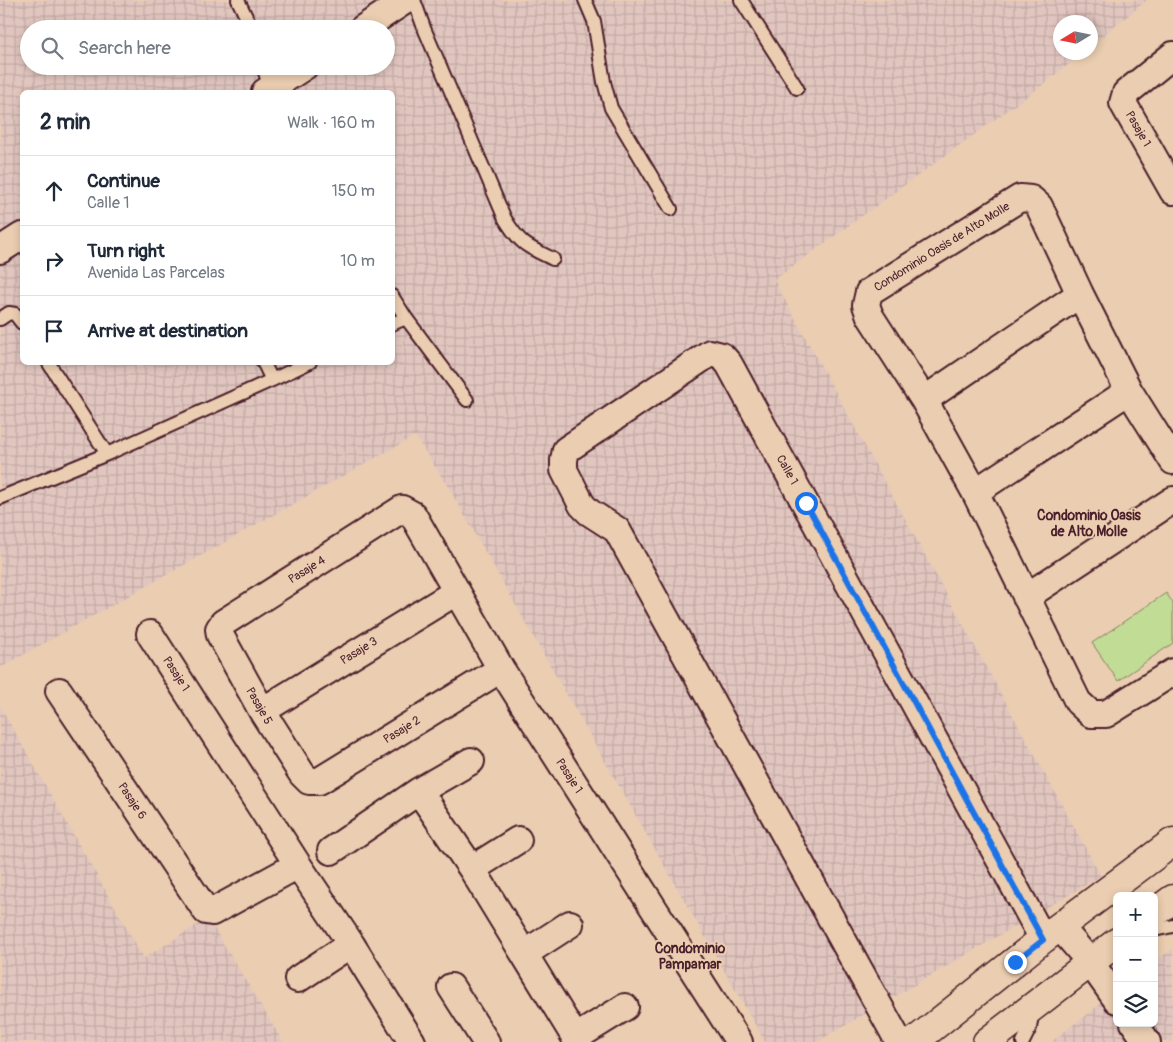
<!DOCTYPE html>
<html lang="en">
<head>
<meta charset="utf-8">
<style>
	body { margin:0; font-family:Pangolin,sans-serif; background:#f6f6f7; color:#1f2937 }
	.controls { position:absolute; right:15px; bottom:15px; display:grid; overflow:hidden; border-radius:8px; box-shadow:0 2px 8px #0003 }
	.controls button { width:45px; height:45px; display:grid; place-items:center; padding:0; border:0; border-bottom:1px solid #e0e1e3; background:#fff; color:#1f2937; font:25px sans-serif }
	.compass { position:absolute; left:1053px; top:15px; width:45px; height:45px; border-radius:50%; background:#fff; box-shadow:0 2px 8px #0003; rotate:260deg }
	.stop { position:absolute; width:15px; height:15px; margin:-11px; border:4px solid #1a73e8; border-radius:50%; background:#fff }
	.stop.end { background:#1a73e8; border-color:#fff; box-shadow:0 1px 5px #0008 }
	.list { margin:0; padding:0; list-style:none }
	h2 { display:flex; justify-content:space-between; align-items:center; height:65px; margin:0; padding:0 20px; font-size:21px }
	h2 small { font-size:16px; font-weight:400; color:#747a83 }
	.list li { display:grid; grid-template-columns:32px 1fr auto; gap:15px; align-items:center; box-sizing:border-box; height:70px; padding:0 20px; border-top:1px solid #e0e1e3 }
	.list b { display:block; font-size:19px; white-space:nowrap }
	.list p { margin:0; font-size:16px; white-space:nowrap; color:#747a83 }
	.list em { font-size:16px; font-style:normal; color:#747a83 }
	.icon { flex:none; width:28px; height:28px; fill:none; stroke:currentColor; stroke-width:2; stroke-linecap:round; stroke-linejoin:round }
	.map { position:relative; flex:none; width:1173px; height:1042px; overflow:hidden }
	.search { position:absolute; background:#fff; box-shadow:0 2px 8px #0003; left:20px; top:20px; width:375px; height:55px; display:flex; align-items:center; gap:12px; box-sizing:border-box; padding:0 18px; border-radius:28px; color:#747a83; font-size:19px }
	.panel { position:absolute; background:#fff; box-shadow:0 2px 8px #0003; left:20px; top:90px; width:375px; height:275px; border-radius:8px }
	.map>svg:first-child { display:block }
	.industrial { fill:url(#industrial-grid); fill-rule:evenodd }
	.green { fill:#c1dc94; stroke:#867e60 }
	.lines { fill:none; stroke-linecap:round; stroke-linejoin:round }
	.service-casing { stroke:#4a1f2b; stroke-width:16 }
	.minor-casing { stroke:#4a1f2b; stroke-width:30 }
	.tertiary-casing { stroke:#4a1f2b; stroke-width:31 }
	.service { stroke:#ebceb1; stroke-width:12 }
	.minor { stroke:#ebceb1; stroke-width:26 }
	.tertiary { stroke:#ebceb1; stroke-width:28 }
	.route { stroke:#1a73e8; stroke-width:6 }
	.labels { text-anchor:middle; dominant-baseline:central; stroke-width:4; stroke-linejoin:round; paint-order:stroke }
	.street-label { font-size:12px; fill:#4a1f2b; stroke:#ebceb1 }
	.neighbourhood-label { font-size:14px; font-weight:bold; fill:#4a1f2b; stroke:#ebceb1 }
</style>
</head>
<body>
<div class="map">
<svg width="1173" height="1042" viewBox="0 0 1173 1042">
	<defs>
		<pattern id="industrial-grid" width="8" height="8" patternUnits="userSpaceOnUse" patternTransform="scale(1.25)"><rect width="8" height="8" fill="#e1c6bf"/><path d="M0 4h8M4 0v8" fill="none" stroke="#c3aaa4"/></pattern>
	</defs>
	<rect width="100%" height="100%" fill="#ebceb1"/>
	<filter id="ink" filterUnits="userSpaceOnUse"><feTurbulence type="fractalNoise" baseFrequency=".02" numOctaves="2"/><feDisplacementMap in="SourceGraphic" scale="10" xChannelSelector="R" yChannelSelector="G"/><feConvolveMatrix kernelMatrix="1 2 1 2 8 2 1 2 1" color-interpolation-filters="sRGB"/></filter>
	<g filter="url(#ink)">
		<!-- industrial -->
		<path class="industrial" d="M0,0H1147L1091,46L1090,22H1060V52L1083,53L1044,84L774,280L1101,876L817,1042H765L447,485L415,436L0,668ZM29,29H386V66H29ZM22,92H392V362H22Z
			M0,706L144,958L208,918L283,1042H0Z
			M1173,948V1042H1051L1117,991V1023H1154V963Z"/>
		<!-- green -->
		<path class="green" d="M1166,593L1173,603V643L1118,681L1092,643Z"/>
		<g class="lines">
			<!-- service casing -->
			<g class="service-casing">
				<path id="service" d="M238,0L252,29
					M414,0L424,28L505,219C521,245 526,246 553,259
					M585,0L594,21L604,82L611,108L671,209
					M741,0L797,88
					M263,66L271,92
					M392,296L406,318L392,324
					M406,318L467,400
					M0,319L9,313L15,314L22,323
					M48,362L107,454L272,380
					M263,362L272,380L310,362
					M0,498L107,454
					M1154,930L1173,926
					M1023,1042L1030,1028L1033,1009"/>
			</g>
			<!-- minor casing -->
			<g class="minor-casing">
				<path id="minor" d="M362,29L406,0
					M1173,55L1126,93L1123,103L1173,191
					M265,92L305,66
					M0,250L22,236
					M924,400L1080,294
					M1173,461L1129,391L1080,294L1039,206L1031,199L1020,198L869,292L866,305L870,316L924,400L975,492L1078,702L1091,714H1106L1173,672
					M975,492L1129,391
					M1026,597L1173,500
					M150,634L298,865L351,944L412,1042
					M501,669L319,781H309L302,774L262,711L220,635L219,629L223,623L402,509L413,515L501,669L739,1042
					M59,691L206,911L212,912L298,865
					M262,711L456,592
					M419,791L472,869L578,1042
					M331,851L419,791L471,761
					M472,869L518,840
					M1060,927L1090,962L1117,1000
					M524,954L570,924
					M298,979L351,944
					M451,987L486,1042
					M1134,1023L1147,1042
					M575,1038L625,1007
					M899,1042L617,530L589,512L582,505L564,470V460L566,450L710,353L722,356L729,364L1043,939"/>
			</g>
			<!-- tertiary casing -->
			<g class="tertiary-casing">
				<path id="tertiary" d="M1154,913L1173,899
					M914,1042L1043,939L1173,842
					M987,1042L1117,942"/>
			</g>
			<!-- service -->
			<use href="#service" class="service"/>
			<!-- minor -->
			<use href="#minor" class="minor"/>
			<!-- tertiary -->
			<use href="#tertiary" class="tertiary"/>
		</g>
	</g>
	<g class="lines" filter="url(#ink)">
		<!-- route -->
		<path class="route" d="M806,503L1043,940L1015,962"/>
	</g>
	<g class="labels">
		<!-- street labels -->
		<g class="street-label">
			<text transform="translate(1138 129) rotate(60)">Pasaje 1</text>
			<text transform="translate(942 247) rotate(-32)">Condominio Oasis de Alto Molle</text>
			<text transform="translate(787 470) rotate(61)">Calle 1</text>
			<text transform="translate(307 570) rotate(-32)">Pasaje 4</text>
			<text transform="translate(359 651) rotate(-32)">Pasaje 3</text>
			<text transform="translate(176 674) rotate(57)">Pasaje 1</text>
			<text transform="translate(259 706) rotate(60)">Pasaje 5</text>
			<text transform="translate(402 730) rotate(-32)">Pasaje 2</text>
			<text transform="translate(569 776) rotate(57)">Pasaje 1</text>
			<text transform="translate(132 801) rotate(56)">Pasaje 6</text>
		</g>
		<!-- neighbourhood labels -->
		<g class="neighbourhood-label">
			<text x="1089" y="515">Condominio Oasis<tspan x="1089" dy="16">de Alto Molle</tspan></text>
			<text x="690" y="948">Condominio<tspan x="690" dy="16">Pampamar</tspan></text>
		</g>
	</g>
</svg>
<div class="controls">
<button>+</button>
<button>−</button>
<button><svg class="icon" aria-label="layers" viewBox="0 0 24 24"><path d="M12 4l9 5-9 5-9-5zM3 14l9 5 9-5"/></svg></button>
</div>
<svg class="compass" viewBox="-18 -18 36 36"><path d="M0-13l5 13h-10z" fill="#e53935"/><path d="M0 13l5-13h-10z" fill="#747a83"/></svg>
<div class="stop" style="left:806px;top:503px"></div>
<div class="stop end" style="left:1015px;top:962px"></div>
<div class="search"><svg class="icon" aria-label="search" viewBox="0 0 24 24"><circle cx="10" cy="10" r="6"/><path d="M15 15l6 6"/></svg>Search here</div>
<section class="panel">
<h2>2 min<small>Walk · 160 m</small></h2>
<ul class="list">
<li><svg class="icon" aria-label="ahead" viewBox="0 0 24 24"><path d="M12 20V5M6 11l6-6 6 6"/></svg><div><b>Continue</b><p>Calle 1</p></div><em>150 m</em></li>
<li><svg class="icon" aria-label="right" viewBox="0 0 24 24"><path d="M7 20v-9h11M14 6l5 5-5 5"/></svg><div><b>Turn right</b><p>Avenida Las Parcelas</p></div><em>10 m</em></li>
<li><svg class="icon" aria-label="arrive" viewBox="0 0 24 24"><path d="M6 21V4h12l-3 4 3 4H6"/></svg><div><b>Arrive at destination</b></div></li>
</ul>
</section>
</div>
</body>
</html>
